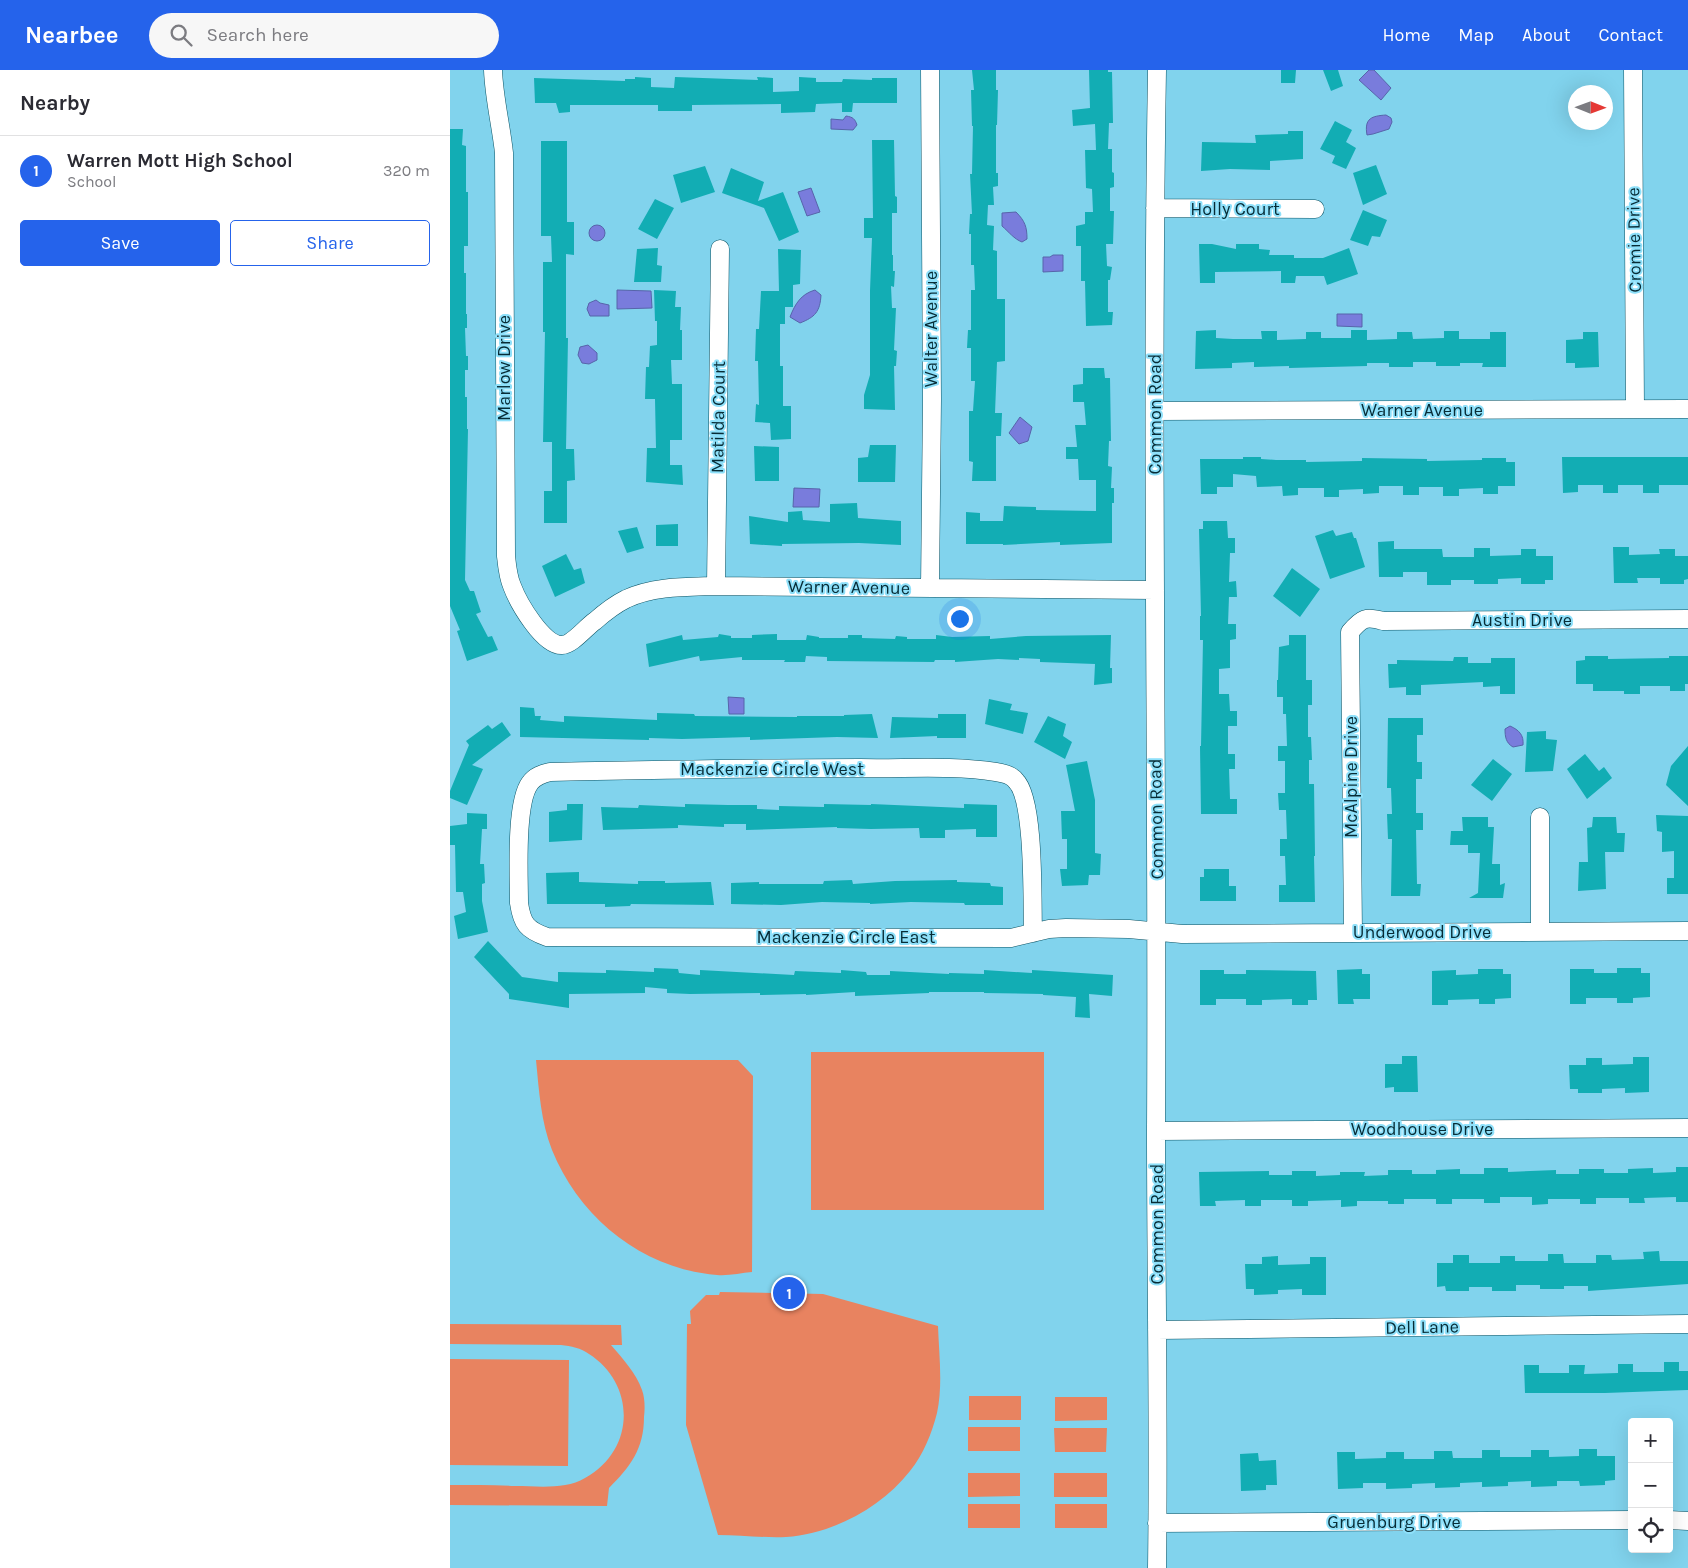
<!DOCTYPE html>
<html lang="en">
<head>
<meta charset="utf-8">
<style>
	body { margin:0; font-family:Karla,sans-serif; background:#f7f7f7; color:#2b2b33 }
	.controls { position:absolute; right:15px; bottom:15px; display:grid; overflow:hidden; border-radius:5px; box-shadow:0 5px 20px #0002 }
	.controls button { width:45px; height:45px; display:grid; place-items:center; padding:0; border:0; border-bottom:1px solid #e1e1e2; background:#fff; color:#2b2b33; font:25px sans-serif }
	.compass { position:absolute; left:1118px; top:15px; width:45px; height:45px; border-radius:50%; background:#fff; box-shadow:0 5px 20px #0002; rotate:91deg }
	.you { position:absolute; left:509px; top:548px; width:18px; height:18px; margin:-12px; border:4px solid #fff; border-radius:50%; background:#1a73e8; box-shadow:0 0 0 8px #1a73e833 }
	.badge { display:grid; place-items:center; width:32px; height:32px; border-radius:50%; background:#2563eb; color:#fff; font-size:16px; font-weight:700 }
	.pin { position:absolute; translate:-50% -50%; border:2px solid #fff; box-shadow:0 1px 5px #0006 }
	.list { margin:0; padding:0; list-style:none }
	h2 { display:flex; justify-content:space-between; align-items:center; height:65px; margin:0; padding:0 20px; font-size:21px }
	h2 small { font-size:16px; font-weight:400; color:#7c7c81 }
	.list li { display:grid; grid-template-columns:32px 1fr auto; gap:15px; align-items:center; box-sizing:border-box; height:70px; padding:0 20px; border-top:1px solid #e1e1e2 }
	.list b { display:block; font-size:19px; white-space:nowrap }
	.list p { margin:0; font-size:16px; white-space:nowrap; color:#7c7c81 }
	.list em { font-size:16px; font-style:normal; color:#7c7c81 }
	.actions { display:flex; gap:10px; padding:15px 20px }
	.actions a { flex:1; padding:11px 0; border:1px solid #2563eb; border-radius:5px; text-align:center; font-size:18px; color:#2563eb }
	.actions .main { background:#2563eb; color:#fff }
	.icon { flex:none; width:28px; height:28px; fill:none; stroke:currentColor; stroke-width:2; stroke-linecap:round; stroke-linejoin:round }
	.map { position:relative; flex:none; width:1238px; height:1498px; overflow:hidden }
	header { display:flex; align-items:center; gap:30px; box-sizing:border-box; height:70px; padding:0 25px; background:#2563eb; color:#fff }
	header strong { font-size:24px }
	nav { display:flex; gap:28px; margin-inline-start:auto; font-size:18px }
	.search { width:350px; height:45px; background:#f7f7f7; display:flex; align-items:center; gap:12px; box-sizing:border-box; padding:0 18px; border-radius:28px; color:#7c7c81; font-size:19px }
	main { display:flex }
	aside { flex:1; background:#fff }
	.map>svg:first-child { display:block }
	.green { fill:#e88360 }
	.water { fill:#797cdc; stroke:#5764aa }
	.building { fill:#12adb4 }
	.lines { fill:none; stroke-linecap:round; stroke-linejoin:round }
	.minor-casing { stroke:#0a5263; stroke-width:19 }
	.minor { stroke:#fff; stroke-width:18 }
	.labels { text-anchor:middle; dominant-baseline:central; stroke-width:4; stroke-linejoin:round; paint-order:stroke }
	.street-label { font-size:18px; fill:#072c36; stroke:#8ee0fa }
</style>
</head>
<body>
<header>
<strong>Nearbee</strong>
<div class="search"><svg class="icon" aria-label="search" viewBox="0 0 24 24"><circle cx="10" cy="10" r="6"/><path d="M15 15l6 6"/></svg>Search here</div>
<nav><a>Home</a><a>Map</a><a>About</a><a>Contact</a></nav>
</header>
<main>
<aside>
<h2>Nearby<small></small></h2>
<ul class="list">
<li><span class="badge">1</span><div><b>Warren Mott High School</b><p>School</p></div><em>320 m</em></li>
</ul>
<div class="actions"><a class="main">Save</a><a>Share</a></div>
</aside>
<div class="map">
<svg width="1238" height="1498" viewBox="0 0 1238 1498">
	<rect width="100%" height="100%" fill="#81d3ed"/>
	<!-- green -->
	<path class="green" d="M361,982H594V1140H361Z
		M86,990H288L303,1006L302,1202C291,1203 278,1206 267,1205C193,1199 130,1149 102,1080C91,1052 89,1021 86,990Z
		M270,1222L373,1224L488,1256C489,1285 493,1315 487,1343C482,1363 473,1385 460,1401C431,1438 382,1464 336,1467C314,1468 290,1465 268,1465L236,1355L237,1254H241L240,1241L256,1225H269Z
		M0,1254L171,1255L172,1275H161C173,1289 186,1303 192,1320C195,1328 195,1339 194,1347C194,1379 180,1397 159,1418L157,1436L0,1435V1415C22,1415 43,1415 65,1416C87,1416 115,1420 135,1408C186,1380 186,1314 139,1284C131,1278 121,1276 111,1275L0,1274Z
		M0,1289L119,1290L118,1396L0,1395Z
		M519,1326H571V1350H519Z
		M605,1327H657V1350L605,1351Z
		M518,1357H570V1381H518Z
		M604,1358H657L656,1382H605Z
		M518,1403H570V1426L518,1427Z
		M604,1403H657V1427H604Z
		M518,1434H570V1458H518Z
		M605,1434H657V1458H605Z"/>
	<!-- water -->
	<path class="water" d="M919,0H924L941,18L931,30L909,10Z
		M936,45L941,48L942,52L939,59L923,64L917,65C914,48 922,46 936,45Z
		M396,46C403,47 405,49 407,55L403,60L381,59V49L393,50Z
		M361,118L370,142L357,146L348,122Z
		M566,142C575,151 577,157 577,169L572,172C564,169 559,162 552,156V143Z
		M139 163a8 8 0 1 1 16 0a8 8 0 1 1-16 0Z
		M603,185H613V201L593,202V187H600Z
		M167,220L201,221L202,238L167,239Z
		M365,220L371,225C370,242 365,247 350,253L340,247C345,234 351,224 365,220Z
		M146,230L150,233L159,235V246H140L137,239L139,233Z
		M887,244H912V257L887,256Z
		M138,275L147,283V290L139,294L132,293L128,285L130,277Z
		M570,347L582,357L578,371L569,374L559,363Z
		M344,418L370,419L369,437H343Z
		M278,627L294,628V644H279Z
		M1060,656C1069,660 1074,665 1073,675L1063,677C1056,673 1055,667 1055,659Z"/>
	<!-- building -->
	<path class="building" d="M522,0H546V20H548L547,55H546V103H548V116L543,117L544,135H538L537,155L544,156L543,180L547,181V229H555V291L547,292L545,343H552L551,366H546V411H522L523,392L519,391V341H523L525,311H521V278H517L518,260H521V220H525L524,195H521V164H519L520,144H522L520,104H522L523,56H522L521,20H524Z
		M639,0H658V2H662L663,53H659L658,79H662V102L664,103V117L660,118V141H664L663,174H656L657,196L662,197L660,210H658V242H663L662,255L636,256L635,211H631V176H626V156L635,154V142H643L642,119L636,118L635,80H646L645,54L623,56L622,40L640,38Z
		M831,0H846L845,13H831Z
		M873,0H888L893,16L881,21Z
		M185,7L201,8V17L224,18L225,7L308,10L307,7L323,8V22L349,21V7L366,8V12H392L393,9L422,10V8H447V33H403L402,42H392V33L366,34L365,42L331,43V34L242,35V41H208V35H120V42L109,43L106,33H85L84,8L175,11V9H185Z
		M885,51L902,60L896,72L906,78L896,99L882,93L885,86L870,79Z
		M0,59H13L12,75L16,76V122H18V176H14V203H16V244H17V258H15L16,286H18V300H15V327H17V359H18L15,510L20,521H24L31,542L26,544L38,567L42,566L48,580L17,591L7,561L10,560L0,536Z
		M838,61H853V89L820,91V100L780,99L751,101L752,72L806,73L805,65L838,64Z
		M422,70H444L445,126L447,127V143H442V185H443V201H445L444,217L441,216L442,238H446L444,280L447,281L446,296H444L445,340L414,339V325L420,305V221L422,168H414V148H423Z
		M91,71H117V152H124V185L116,184V268H118L116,379H124L125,410L117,411V453H94V421H102V372H93L95,262H93V192H102L101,166H91Z
		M926,95L937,124L913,135L903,103Z
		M255,96L265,122L231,133L223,105Z
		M281,98L314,112L308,131L333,122L349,162L329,171L314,138L272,123Z
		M205,129L224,138L207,169L188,159Z
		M913,140L937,150L930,167L922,166L918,176L900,170Z
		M749,174H762L786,179V174H809V179L820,180L819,185H844V188H873L899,178L908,204L877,215L874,206H846L845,213H831V201L765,202V213H750Z
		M208,178L207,195L212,196L211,212H184L187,179Z
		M328,179L351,180L350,214L343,215V237H335V254H330V296H333V336H341V369L321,370L320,353L305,352L306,334L309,335L308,291H305L306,259H309L311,221H329Z
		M204,220L226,221L225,237H231L230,260H232V290H221L222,314H232V370H220V395H232L233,415L196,412L197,378H206L205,329H195L196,297H199L200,276L207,275V251H205Z
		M766,260V268L783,269H812L811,261H827V270L856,269V262H871V268H901V260H917V270L947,269V262H962L963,269L994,268V261H1009V269H1040V262H1056V297H1032L1033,293H1010V296H986V292H963V297H939V293H917V296L839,298V296L804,297V292L782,293V298L745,299L746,261Z
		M1133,262H1148L1149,297L1125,298V293H1116V270L1133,269Z
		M633,298H654L655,308H660L661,371H659L658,396L662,397L661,418H664V433H662V473L610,475V472L553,475V474H516V442L530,443V451H553L554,436L586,437V440L646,441V410H629L628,389H616V377H627L625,355H636L634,332H623V315L633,314Z
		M420,375H446L445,412H408V388L418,387Z
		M304,376L329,377V411H305Z
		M793,387H811V389L826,390H856V392L912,391V388L977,389V391L1032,390V388H1056V392H1065V416H1048V424H1033V418L1009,419V426H993V417H969V425H953V416H929V423L913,424V419L889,420V427H874V418H848V425L833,426L832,416L807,417L806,406L783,404V417H767V424H751L750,389H793Z
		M1112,387H1238V415H1209V423H1193V415H1168V423H1153V415H1128V422L1113,423Z
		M407,433L408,448L451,451V475L409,473L332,474V476L300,474L299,446L338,452V442L352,441L353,450L380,452V434Z
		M753,451H777L778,468H785V483H780L779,512L786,511L787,527H779L778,554H786V569L780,570V598L769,599V624H779L780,641H787V656H778V684H785V699H779L780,729H787V744H751L750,676H751L753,570H750V546H751L749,459H753Z
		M228,454V476H206V455Z
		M187,457L194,478L177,483L168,461Z
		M883,460L886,466L902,462L904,468H906L915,497L880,509L865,466Z
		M944,471V479H992L993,487H1024V478H1040V486L1071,485V479H1086V486H1103V510H1095V514H1071V508L1048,509V514H1024V510H1001V515H977V502H953V507H929L928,472Z
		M1163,477H1179V485L1210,484L1209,479H1225V486H1238V509L1234,510V514H1210V508H1187L1188,513H1164Z
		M116,484L124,500L131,498L135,513L105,527L92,496Z
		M842,498L870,519L850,547L823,526Z
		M269,564L281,566V568H302V565L327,564V570H356L357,565L369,567V568H398V565H412V568L445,569L446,566L457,567V569H486V565L502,567L540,566V569L576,566L661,565L660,598H662V613L644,615L645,594L590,592V589L569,588V590L548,589L505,592V590H485L484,592L377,591V587L356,586L355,592H334L335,590H292V587L250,591L249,586L199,597L196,574L232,565L233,570L268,567Z
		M839,565H856V610H862V635H858V667H861L862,690H859V714H864L865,786H864L865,832H829V815H836L835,786H830V769H837L836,740H829L828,723H835V691H828V676H837L836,644H833V627H827V610H828L829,577L839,575Z
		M1135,586H1158V589L1219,588V586H1238V614H1235V621H1220V616H1190V624H1174V621H1143V614H1126V591L1135,590Z
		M1004,587H1018V593H1041V588H1065V624H1050V616L1033,617V612L971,615V625H956V617L939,618L938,594H947V590L1003,591Z
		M539,629L562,634L560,640L578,643L573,664L535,654Z
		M70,637L84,638L85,646H91L90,650L114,652V646L207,650V643L244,644L245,646L347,647V646H394V645L422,644L428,668L387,667L300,670V667L232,669L199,668V670L70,667Z
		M488,644H516V668H487V666L440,668L442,647L488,648Z
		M598,646L616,654L613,666L622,672L615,689L584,672Z
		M938,648H973V665H967V692H972V709H966V743H973V760H966L967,814H971L970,826H941L942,769H938L937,744H942L941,718H937Z
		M52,652L61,665L22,695L33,699L17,735L0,728V721L19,675L16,671L38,655L42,659Z
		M1096,661V669L1107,670L1103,701L1075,702L1077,662Z
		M1238,676V736L1216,715L1221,696Z
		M1135,684L1149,701L1154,697L1162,708L1137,729L1117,699Z
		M1043,689L1062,704L1042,731L1021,715Z
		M637,691L645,730V783L651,784L650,805H639L638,815L612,816L610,799H617V769H612L611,741H625L616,695Z
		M117,734H133L132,770L99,772V742L117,740Z
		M235,734L278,735H307V739L329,740V736L374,737V734L421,735V734L514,738V734L547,735V767H526V759L495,760V768H470L469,758L421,759L387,758V757L296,760V754H274V757L228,755V758L153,760L151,737L188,738L189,735L235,737Z
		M17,743L37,744V759H32L30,794H34L35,813L32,814V831L38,862L8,869L4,846L16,842L13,822H6L5,775H0V756L17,754Z
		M1206,745L1238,746V824H1217V808H1224V781L1212,782V762L1207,761Z
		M1012,747H1038V757H1044L1042,794H1050V815L1055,813L1053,828H1019L1028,823L1030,783H1018V775H1000L1001,761H1013Z
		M1143,747H1166L1167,763H1175L1174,782H1155L1156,819L1128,821L1129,792H1138L1137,758L1142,757Z
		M754,799H779V816H786V831H750V807H754Z
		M129,802V812L188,814V811H215V813L261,812L264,835L181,834L180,836L155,837V834H97L96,803Z
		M402,810L403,814L445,811L507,810V812L540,813L541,816L553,817V835H515L514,833L461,832L420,834V833L372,832L331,835L281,834V813L309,812V814H373L374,811Z
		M38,871L72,907L108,912V902L156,903V900L204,902V898L228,899L229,903L250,905V900L344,905L345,901L391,903V900L416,902L417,905H440V901L499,904V903L534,904V900L582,903V900L663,905L662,926L639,924L640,948L625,947L626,927L593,925V924L534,923V922H479V923L405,926V922L356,925V924L310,925V923L240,924L217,923V919L195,917V923L119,924V938L59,929V924L24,887Z
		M1167,898H1191V903H1200V927L1183,928V933H1167V928H1136V934H1120V899H1144V903H1167Z
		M912,899V904H920V929H903L904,934H888L887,900Z
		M1028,899H1053V904H1061V928L1045,929V934H1029V929L998,930V935H982V901L1006,900V905L1028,904Z
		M750,900H774V904H796V900L866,901L867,930H858V935H842V929L812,930V935H796V929H766V935H750Z
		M952,986H967L968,1022H944V1017L935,1018V994H952Z
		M1183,987H1199V1022L1175,1023V1018L1152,1019V1023H1128V1019H1120L1119,995H1136V988H1152V995L1183,994Z
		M1226,1097H1238V1132H1226V1127L1194,1128L1195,1133H1179V1128H1146V1134H1130V1129H1098V1134L1082,1135V1127H1050V1133H1034V1129H1002V1134H986V1129H954V1134H938V1131H907V1136L891,1137V1130L858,1131V1136H842V1130H811V1136H795V1130L765,1131L766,1136H750L749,1102L819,1101V1105H842V1101H866V1106L890,1105V1102H915L914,1106L938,1105V1100H962V1104H986V1100L1010,1099V1104H1034V1098H1058V1102L1106,1100V1104H1129V1099H1154V1103H1178V1099L1203,1098V1103L1226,1102Z
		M1209,1181L1210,1191H1238V1214L1138,1221V1216H1114V1219H1090V1215H1066V1221H1042V1217H1019V1221H996L995,1216L987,1217V1193H1003V1185H1019V1193H1050V1186H1065V1191H1098V1184H1113L1114,1193H1146V1185H1161L1162,1190L1194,1189L1193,1182Z
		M828,1186V1195L860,1194V1187H876V1225H852V1219L828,1220V1224L804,1225V1219H796L795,1194H812V1187Z
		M1214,1292H1229V1301H1238V1320L1155,1323H1075L1074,1295H1089V1303H1119V1295H1135L1134,1304L1168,1303V1294H1183V1302H1214Z
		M1129,1379H1147V1386H1165V1410L1155,1411V1415L1130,1416L1129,1411H1107V1416L1081,1417V1411L1058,1412V1416L1032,1417V1412L1010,1413V1417L985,1418V1413L962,1414V1418L936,1419V1413H913V1418L888,1419L887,1382H905V1389L936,1388V1382H954V1389H984V1381H1002L1003,1388H1032V1380H1050V1387H1081V1380H1099V1387L1129,1386Z
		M808,1383L809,1391L826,1390L827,1415H816V1420L791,1421L790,1384Z"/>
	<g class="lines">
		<!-- minor casing -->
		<g class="minor-casing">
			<path id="minor" d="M43,0C44,28 51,55 54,83L56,486C57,496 58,507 62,516C68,532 93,576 112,575C122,575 136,557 145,551C154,543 166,534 176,529C204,516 236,517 266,516L705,520
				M1183,0L1185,339
				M705,138L865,139
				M705,341L1238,339
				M266,516L270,179
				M480,518L482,329L480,0
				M1090,747V862
				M583,863C582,832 585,730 566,711C562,705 553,703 546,702C501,695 455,699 410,698C306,698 203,700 100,702C92,704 85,706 80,713C65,733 69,806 69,833C72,854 77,860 97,867L561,868L599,859L616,858L679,859L732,864L1238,861
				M903,863L900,562C912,548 916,546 933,551L1238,549
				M706,1061L1238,1058
				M707,1260L1238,1254
				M1219,1450L1238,1451
				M707,1453L1182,1450
				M707,1498C709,1352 706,1207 706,1061C708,708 701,354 707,0"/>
		</g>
		<!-- minor -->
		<use href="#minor" class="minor"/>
	</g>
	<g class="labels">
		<!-- street labels -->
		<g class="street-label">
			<text x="785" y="139">Holly Court</text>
			<text transform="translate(1184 170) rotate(-91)">Cromie Drive</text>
			<text transform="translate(481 259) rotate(-90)">Walter Avenue</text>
			<text transform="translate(54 298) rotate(-90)">Marlow Drive</text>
			<text x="972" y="340">Warner Avenue</text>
			<text transform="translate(705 344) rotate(-90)">Common Road</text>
			<text transform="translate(268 347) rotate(-89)">Matilda Court</text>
			<text transform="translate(399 517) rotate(1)">Warner Avenue</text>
			<text x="1072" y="550">Austin Drive</text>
			<text x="322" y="699">Mackenzie Circle West</text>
			<text transform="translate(901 707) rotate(-90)">McAlpine Drive</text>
			<text transform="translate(706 749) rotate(-91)">Common Road</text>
			<text x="972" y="862">Underwood Drive</text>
			<text x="396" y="867">Mackenzie Circle East</text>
			<text x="972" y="1059">Woodhouse Drive</text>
			<text transform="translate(707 1154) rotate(-90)">Common Road</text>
			<text transform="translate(972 1257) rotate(-1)">Dell Lane</text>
			<text x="944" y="1452">Gruenburg Drive</text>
		</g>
	</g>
</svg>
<div class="controls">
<button>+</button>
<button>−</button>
<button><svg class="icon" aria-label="locate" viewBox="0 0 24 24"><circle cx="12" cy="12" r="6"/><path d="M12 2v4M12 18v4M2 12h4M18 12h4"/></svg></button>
</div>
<svg class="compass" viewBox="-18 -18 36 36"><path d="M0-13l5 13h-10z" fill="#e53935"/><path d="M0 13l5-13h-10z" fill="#7c7c81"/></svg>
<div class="you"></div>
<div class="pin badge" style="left:339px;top:1223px">1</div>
</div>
</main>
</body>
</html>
